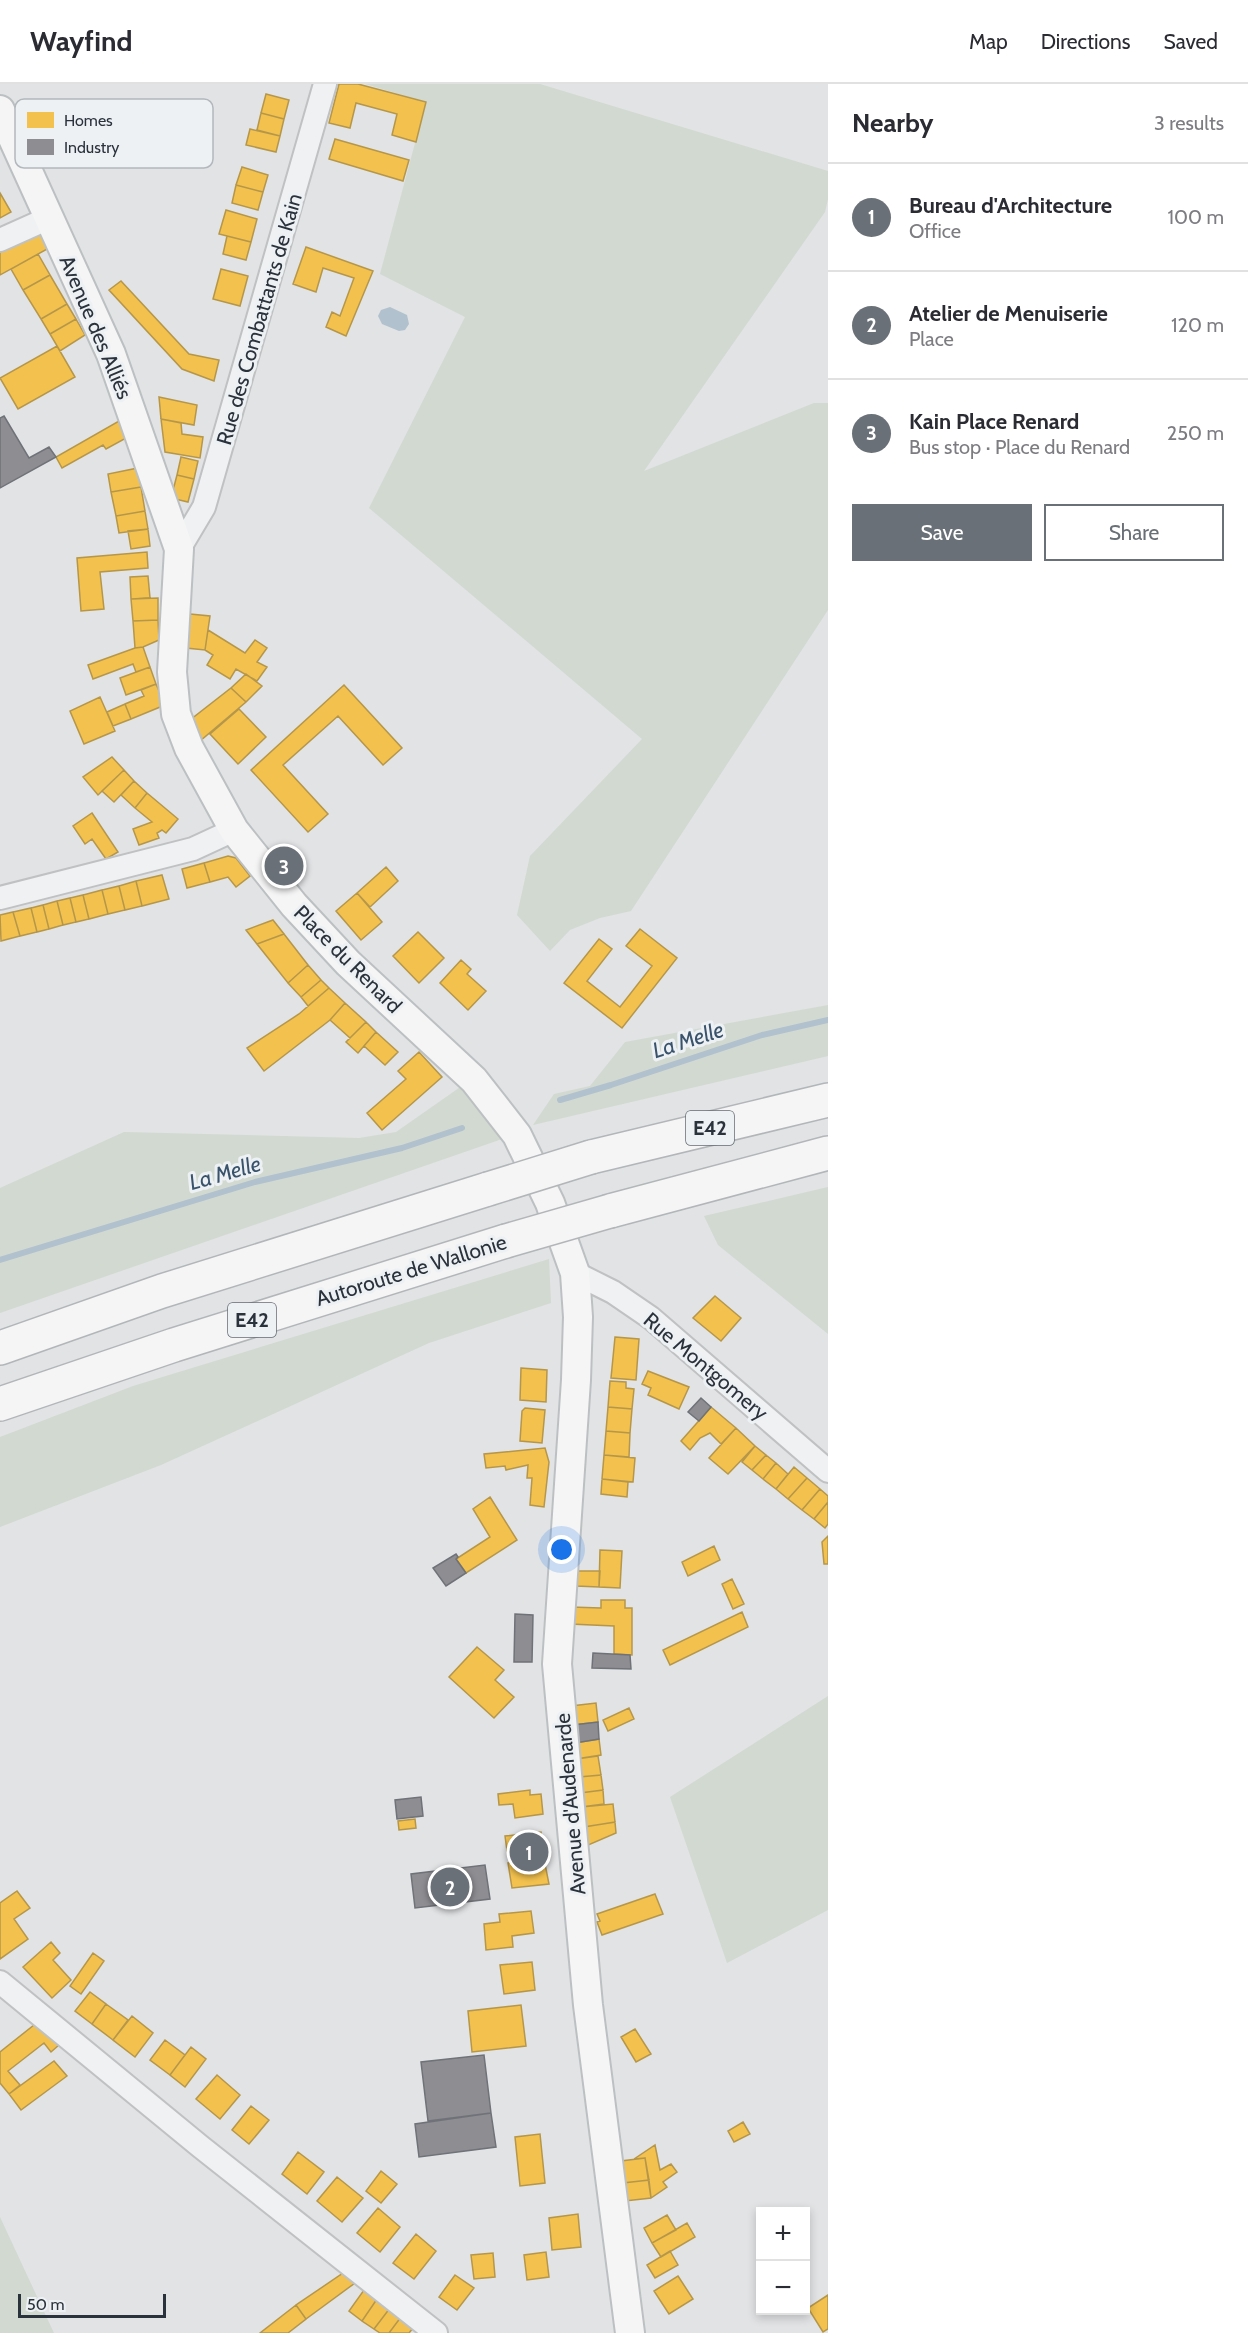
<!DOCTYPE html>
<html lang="en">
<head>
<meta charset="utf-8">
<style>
	body { margin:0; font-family:Cabin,sans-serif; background:#f7f7f7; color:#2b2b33 }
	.controls { position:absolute; right:18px; bottom:18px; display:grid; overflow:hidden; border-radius:0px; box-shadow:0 3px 9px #0003 }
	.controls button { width:54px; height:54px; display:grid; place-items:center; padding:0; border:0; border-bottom:2px solid #e1e1e2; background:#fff; color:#2b2b33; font:30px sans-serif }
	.scale { position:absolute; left:18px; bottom:15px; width:148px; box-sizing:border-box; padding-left:6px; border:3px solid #2a323c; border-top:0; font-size:16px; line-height:21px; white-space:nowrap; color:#2a323c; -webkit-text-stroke:4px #eef1f4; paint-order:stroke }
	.you { position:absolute; left:562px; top:1466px; width:21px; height:21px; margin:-15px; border:4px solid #fff; border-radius:50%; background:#1a73e8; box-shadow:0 0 0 9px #1a73e833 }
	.badge { display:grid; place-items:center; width:39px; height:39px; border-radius:50%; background:#6a7077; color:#fff; font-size:20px; font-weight:700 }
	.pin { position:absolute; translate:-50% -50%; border:3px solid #fff; box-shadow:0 2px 6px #0006 }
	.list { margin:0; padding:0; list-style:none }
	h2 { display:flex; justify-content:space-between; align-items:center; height:78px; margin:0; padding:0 24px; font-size:26px }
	h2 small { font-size:20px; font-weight:400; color:#7c7c81 }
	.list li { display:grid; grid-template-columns:39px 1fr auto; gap:18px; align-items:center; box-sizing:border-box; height:108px; padding:0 24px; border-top:2px solid #e1e1e2 }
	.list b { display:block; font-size:22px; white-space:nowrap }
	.list p { margin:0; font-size:20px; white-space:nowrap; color:#7c7c81 }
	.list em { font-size:20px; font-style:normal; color:#7c7c81 }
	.actions { display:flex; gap:12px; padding:18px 24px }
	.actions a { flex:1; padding:14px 0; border:2px solid #6a7077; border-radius:0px; text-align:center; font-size:21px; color:#6a7077 }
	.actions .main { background:#6a7077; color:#fff }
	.map { position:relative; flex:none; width:828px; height:2249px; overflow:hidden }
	header { display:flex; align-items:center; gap:36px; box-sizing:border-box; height:84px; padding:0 30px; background:#fff; border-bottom:2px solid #e1e1e2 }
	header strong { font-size:28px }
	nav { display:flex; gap:33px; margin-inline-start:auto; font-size:21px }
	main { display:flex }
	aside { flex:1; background:#fff }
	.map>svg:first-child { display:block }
	.green { fill:#d2d9d1 }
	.water { fill:#b1c1cd }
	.homes { fill:#f2c14e; stroke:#b69649; stroke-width:1.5 }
	.industry { fill:#8d8d92; stroke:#6f7278; stroke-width:1.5 }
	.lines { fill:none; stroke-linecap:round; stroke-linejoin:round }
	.stream { stroke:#b1c1cd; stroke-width:6 }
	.minor-casing { stroke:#bfc1c3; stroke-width:26 }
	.major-casing { stroke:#bdc0c2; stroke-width:32 }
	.highway-casing { stroke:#b3b6b9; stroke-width:36 }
	.minor { stroke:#eff1f2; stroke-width:22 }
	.major { stroke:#f5f5f5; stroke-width:28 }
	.highway { stroke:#f5f5f5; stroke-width:33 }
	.highway-bridge-casing { stroke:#b3b6b9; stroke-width:36; stroke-linecap:butt }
	.highway-bridge { stroke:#f5f5f5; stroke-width:33 }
	.labels { text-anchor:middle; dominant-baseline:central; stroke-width:6; stroke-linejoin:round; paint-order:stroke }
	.shield { fill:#eef1f4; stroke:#656b73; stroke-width:1.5 }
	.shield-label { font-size:20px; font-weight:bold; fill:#2a323c }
	.street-label { font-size:21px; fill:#2a323c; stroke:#eef1f4 }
	.water-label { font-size:22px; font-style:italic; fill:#38536b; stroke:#eef1f4 }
	.key { fill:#eef1f4; stroke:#b3b8bd; stroke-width:1.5 }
	.key-label { font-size:16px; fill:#2a323c }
</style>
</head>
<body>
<header>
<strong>Wayfind</strong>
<nav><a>Map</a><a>Directions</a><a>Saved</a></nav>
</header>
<main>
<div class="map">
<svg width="828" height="2249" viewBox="0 0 828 2249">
	<rect width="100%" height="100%" fill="#e1e3e5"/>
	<!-- green -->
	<path class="green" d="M365,0H540L828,87V115L825,128L644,387L814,319H828V526L631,827L600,834L570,846L550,867L517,831L530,772L642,655L369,424L465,233L380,190L426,18Z
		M828,921V972L533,1041L554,1010L590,1002L625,958Z
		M466,999L505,1054L0,1229V1104L124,1048L359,1054L396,1048Z
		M828,1103V1250L718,1161L704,1132Z
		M549,1175L551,1219L429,1259L161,1381L0,1443V1353L133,1302Z
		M828,1612V1826L727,1879L670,1713Z
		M0,2133L54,2249H0Z"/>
	<!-- water -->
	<path class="water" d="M390,223L407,231L409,240L405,246L399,247L382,240L378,232L381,226Z"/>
	<!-- homes -->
	<path class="homes" d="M339,0H358L426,18L416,58L392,51L397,30L356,19L350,44L329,39Z
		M266,10L289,16L284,35L261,29Z
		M261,29L284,35L280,52L257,46Z
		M250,45L280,52L276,68L246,61Z
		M335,55L409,76L403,97L329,75Z
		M242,83L268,91L263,108L236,101Z
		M236,101L263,108L258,126L232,119Z
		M0,109L11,128L0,134Z
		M226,126L257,135L251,158L219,150Z
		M39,146L49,164L0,191V168Z
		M227,152L251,158L246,176L223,170Z
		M306,163L373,187L346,252L326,243L332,228L340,232L354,194L323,184L316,208L293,200Z
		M38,170L50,191L23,206L11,185Z
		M221,185L248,192L240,222L213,215Z
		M50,191L67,220L41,235L23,206Z
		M121,197L189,270L219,276L214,297L182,285L109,206Z
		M67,220L76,235L50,250L41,235Z
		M76,235L85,251L60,267L50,250Z
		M57,262L75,293L18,325L0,294Z
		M159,313L197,321L194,341L161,335Z
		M161,335L181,339L182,350L203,353L200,374L165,368Z
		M119,337L128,353L106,365L103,361L62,384L56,373Z
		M181,373L198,377L194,395L177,391Z
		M138,384L141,403L111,408L108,390Z
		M177,391L194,395L188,418L171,414Z
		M141,403L145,427L116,432L111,408Z
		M145,427L148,445L119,449L116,432Z
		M148,445L150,462L131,465L128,447Z
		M147,468L148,484L100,488L104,525L81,527L77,474Z
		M148,492L150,514L131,515L130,493Z
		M158,514V536L133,537L131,515Z
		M190,530L210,532L205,566L186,564Z
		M158,536L159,556L143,563L135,564L133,537Z
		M208,546L245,569L255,556L267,564L257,578L267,583L257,597L236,585L230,595L207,581L213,571L205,566Z
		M143,563L150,583L136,588L133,580L93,595L88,581L135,564Z
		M150,583L156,600L126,611L120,594Z
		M246,590L262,602L246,618L231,604Z
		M156,600L165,621L131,635L125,620L144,612L141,606Z
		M344,601L402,664L383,681L338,632L283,681L328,730L308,748L251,686Z
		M231,604L246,618L200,657L190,636Z
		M100,613L115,647L84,660L70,627Z
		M125,620L131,635L113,642L107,628Z
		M239,625L266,653L238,680L210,650Z
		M112,673L124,686L98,711L83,693Z
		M124,686L134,697L114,718L102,707Z
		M134,697L147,709L135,724L121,711Z
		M147,709L178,735L166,749L162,746L157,749L159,754L139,761L133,745L152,738L135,724Z
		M92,729L118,768L106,775L92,755L85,760L73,742Z
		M228,772L236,774L250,792L236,803L228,793L210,798L204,779Z
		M204,779L210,798L187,804L182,785Z
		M386,783L398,797L370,823L357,809Z
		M162,791L169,815L142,822L136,797Z
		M136,797L142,822L125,826L119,802Z
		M119,802L125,826L108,830L102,806Z
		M102,806L108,830L89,835L83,811Z
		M357,809L382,838L361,856L336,827Z
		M83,811L89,835L76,838L70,814Z
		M70,814L76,838L63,841L57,817Z
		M57,817L63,841L49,845L43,821Z
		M43,821L49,845L37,848L31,824Z
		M31,824L37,848L20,852L13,828Z
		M13,828L20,852L1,857L0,831Z
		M273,836L284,850L257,860L246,846Z
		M640,845L677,874L622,944L564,899L599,855L612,865L587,897L620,923L652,882L626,862Z
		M418,848L444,874L419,899L393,872Z
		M284,850L308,881L288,899L257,860Z
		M461,876L471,885L467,890L486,907L468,926L440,899Z
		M308,881L321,896L301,913L288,899Z
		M321,896L329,904L308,922L301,913Z
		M329,904L345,919L330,936L264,987L247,964L299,930Z
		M345,919L366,938L350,954L330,936Z
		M366,938L376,948L358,969L346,958Z
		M376,948L398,968L385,981L364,962Z
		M419,968L442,993L382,1046L367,1029L406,995L398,987Z
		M715,1212L741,1234L721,1257L693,1234Z
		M615,1253L639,1255L636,1296L611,1294Z
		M521,1284L547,1286L546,1318L520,1316Z
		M648,1287L689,1303L679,1325L648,1311L651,1304L642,1300Z
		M610,1297L626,1298V1304L634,1305L632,1325L608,1323Z
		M608,1323L632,1325L630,1349L606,1347Z
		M711,1323L736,1344L721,1360L710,1349L700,1354L690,1366L681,1357Z
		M525,1324L545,1326L542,1359L520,1357L522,1327Z
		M736,1344L755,1362L728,1390L709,1374Z
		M606,1347L630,1349L629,1373L604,1371Z
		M755,1362L766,1371L752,1386L742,1378Z
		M545,1364L549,1378L544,1423L530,1421L532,1394H527L528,1381L506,1386L505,1382L486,1384L484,1370Z
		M604,1371L635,1374L633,1398L602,1395Z
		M766,1371L776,1379L763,1395L752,1386Z
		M776,1379L788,1390L776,1405L763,1395Z
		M794,1383L807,1394L788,1415L776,1405Z
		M807,1394L820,1405L802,1426L788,1415Z
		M602,1395L628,1398L627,1413L601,1410Z
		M820,1405L828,1412V1418L814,1435L802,1426Z
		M490,1413L517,1456L466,1489L456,1475L490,1453L473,1425Z
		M828,1418V1440L825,1444L814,1435Z
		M828,1452V1480H824L822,1458Z
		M714,1462L720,1476L688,1492L682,1478Z
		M600,1466L622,1467L620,1504L599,1503Z
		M577,1487H600L599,1503L576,1502Z
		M732,1495L744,1520L733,1525L722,1500Z
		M601,1516H625V1524H632V1571L614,1570V1542L570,1540L571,1523L601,1524Z
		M742,1528L748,1543L670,1581L663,1566Z
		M477,1563L504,1586L495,1596L514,1613L494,1634L449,1593Z
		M596,1619L598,1638L573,1641L571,1622Z
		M629,1624L634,1635L608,1647L603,1636Z
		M599,1655L601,1671L576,1675L575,1659Z
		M598,1672L601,1691L579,1693L576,1675Z
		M601,1691L603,1706L580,1709L579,1693Z
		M530,1706V1711L541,1710L543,1730L515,1734L513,1720L499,1721L498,1710Z
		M603,1706L604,1720L581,1723L580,1709Z
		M613,1720L615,1738L584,1743L581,1723Z
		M415,1735L416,1744L399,1746L398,1737Z
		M615,1738L616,1749L586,1762L584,1743Z
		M541,1748L543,1763L535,1764L536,1773L522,1775L521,1765L507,1767L505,1752Z
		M544,1775L549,1800L512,1804L508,1779Z
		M17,1807L30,1824L14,1835L28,1855L0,1875V1819Z
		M655,1810L663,1830L602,1851L597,1838L600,1837L597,1830Z
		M531,1827L534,1849L512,1852L513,1863L486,1866L484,1840L500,1838L499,1830Z
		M51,1858L60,1869L53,1876L71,1896L52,1914L23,1883Z
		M93,1869L104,1877L81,1910L70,1902Z
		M532,1878L535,1906L504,1910L500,1881Z
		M90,1908L106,1920L92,1940L75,1927Z
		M106,1920L128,1936L113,1956L92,1940Z
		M521,1921L526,1962L472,1968L468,1927Z
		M132,1932L153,1949L135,1973L113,1956Z
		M39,1937L59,1961L51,1968L44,1959L8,1987L20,2001L9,2010L0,1999V1968Z
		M635,1945L651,1970L636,1978L621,1953Z
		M165,1956L185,1971L170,1991L150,1976Z
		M191,1963L206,1975L185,2003L170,1991Z
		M54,1977L67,1992L21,2026L9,2010Z
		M217,1991L240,2011L220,2035L196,2015Z
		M251,2022L269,2036L249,2060L232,2046Z
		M743,2038L750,2050L734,2058L728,2047Z
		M540,2050L545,2099L520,2102L515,2053Z
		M655,2061L660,2086L671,2080L677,2088L663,2098L667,2103L651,2114L645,2074L634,2075Z
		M298,2068L324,2088L307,2110L282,2090Z
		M645,2074L649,2096L623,2099L621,2077Z
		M381,2087L397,2100L381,2119L366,2107Z
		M337,2093L363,2114L342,2138L317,2117Z
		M649,2096L651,2114L625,2117L623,2099Z
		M378,2124L400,2143L380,2168L357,2149Z
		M578,2130L581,2163L552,2166L549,2134Z
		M667,2131L676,2146L652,2159L644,2144Z
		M687,2139L695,2153L661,2173L652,2159Z
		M416,2150L436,2167L414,2195L393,2179Z
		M670,2167L678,2181L655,2194L647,2181Z
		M546,2168L549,2193L527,2196L524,2171Z
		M493,2169L495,2193L474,2195L471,2171Z
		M346,2187L355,2199L306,2235L296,2221Z
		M455,2191L474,2204L457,2226L439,2213Z
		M678,2192L693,2215L669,2230L654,2207Z
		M364,2206L377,2215L362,2237L349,2227Z
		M828,2211V2245L823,2248L808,2224Z
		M377,2215L390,2224L374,2245L362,2237Z
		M296,2221L306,2235L288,2249H260Z
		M390,2224L401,2233L389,2249H380L374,2245Z
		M401,2233L414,2243L409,2249H389Z"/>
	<!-- industry -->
	<path class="industry" d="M4,332L29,374L49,363L56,373L0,404V334Z
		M701,1314L711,1323L699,1337L688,1328Z
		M456,1470L458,1473L456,1475L466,1489L446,1502L433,1484Z
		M515,1530L533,1531L532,1578H514Z
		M593,1569L630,1571L631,1585L592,1584Z
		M598,1638L599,1655L575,1659L573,1641Z
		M421,1713L423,1732L397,1735L395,1716Z
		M485,1781L490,1815L415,1824L411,1790Z
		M484,1971L491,2029L428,2037L421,1978Z
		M491,2029L496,2063L419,2073L415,2040Z"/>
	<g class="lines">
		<!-- stream -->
		<path class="stream" d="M560,1016L611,1001L762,951L828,936
			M0,1176L255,1098L402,1064L462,1044"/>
		<!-- minor casing -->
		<g class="minor-casing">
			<path id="minor" d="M0,156L49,134
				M179,465L204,423L325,0
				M0,814L193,765L234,746
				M575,1189L613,1208L651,1234L828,1387
				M0,1898L201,2063L436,2249"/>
		</g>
		<!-- major casing -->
		<g class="major-casing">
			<path id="major" d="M0,26L111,270L179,465L172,588L176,630L189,664L234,746L294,821L348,879L474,996L517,1051L550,1119L575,1189L578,1233L576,1296L557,1580L588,1921L630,2249"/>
		</g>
		<!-- highway casing -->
		<g class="highway-casing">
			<path id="highway" d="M591,1073L828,1016
				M610,1127L828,1069
				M0,1264L162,1207L488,1105
				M0,1320L174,1261L506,1157"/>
		</g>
		<!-- minor -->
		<use href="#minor" class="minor"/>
		<!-- major -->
		<use href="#major" class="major"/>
		<!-- highway -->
		<use href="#highway" class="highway"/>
		<!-- highway-bridge casing -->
		<g class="highway-bridge-casing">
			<path id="highway-bridge" d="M488,1105L591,1073
				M506,1157L610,1127"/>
		</g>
		<!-- highway-bridge -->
		<use href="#highway-bridge" class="highway-bridge"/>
	</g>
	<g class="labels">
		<!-- shield labels -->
		<g class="shield">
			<rect x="686" y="1027" width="48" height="34" rx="4.5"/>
			<rect x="228" y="1219" width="48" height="34" rx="4.5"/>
		</g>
		<g class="shield-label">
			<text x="710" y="1044">E42</text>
			<text x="252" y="1236">E42</text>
		</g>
		<!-- street labels -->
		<g class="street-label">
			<text transform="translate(259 235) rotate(-74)">Rue des Combattants de Kain</text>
			<text transform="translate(96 243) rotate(67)">Avenue des Alliés</text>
			<text transform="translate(348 875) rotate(45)">Place du Renard</text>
			<text transform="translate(411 1186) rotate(-17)">Autoroute de Wallonie</text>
			<text transform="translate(706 1282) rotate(40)">Rue Montgomery</text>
			<text transform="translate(570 1720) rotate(-95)">Avenue d'Audenarde</text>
		</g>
		<!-- water labels -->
		<g class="water-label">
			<text transform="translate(688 956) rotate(-18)">La Melle</text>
			<text transform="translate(225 1089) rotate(-16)">La Melle</text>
		</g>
	</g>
	<!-- legend -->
	<rect x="15" y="15" width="198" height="69" rx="9" class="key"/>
	<rect x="27" y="28" width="27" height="16" fill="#f2c14e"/>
	<rect x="27" y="55" width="27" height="16" fill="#8d8d92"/>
	<g class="key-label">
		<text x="64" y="42">Homes</text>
		<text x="64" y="69">Industry</text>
	</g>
</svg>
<div class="controls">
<button>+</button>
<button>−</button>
</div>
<div class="scale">50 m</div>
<div class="you"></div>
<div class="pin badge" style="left:529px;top:1768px">1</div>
<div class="pin badge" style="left:450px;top:1803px">2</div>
<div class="pin badge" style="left:284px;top:782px">3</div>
</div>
<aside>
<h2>Nearby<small>3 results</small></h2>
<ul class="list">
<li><span class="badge">1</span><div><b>Bureau d'Architecture</b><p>Office</p></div><em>100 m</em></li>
<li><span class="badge">2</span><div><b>Atelier de Menuiserie</b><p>Place</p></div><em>120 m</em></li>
<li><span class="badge">3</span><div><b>Kain Place Renard</b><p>Bus stop · Place du Renard</p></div><em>250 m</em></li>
</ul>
<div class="actions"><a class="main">Save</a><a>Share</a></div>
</aside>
</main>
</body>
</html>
